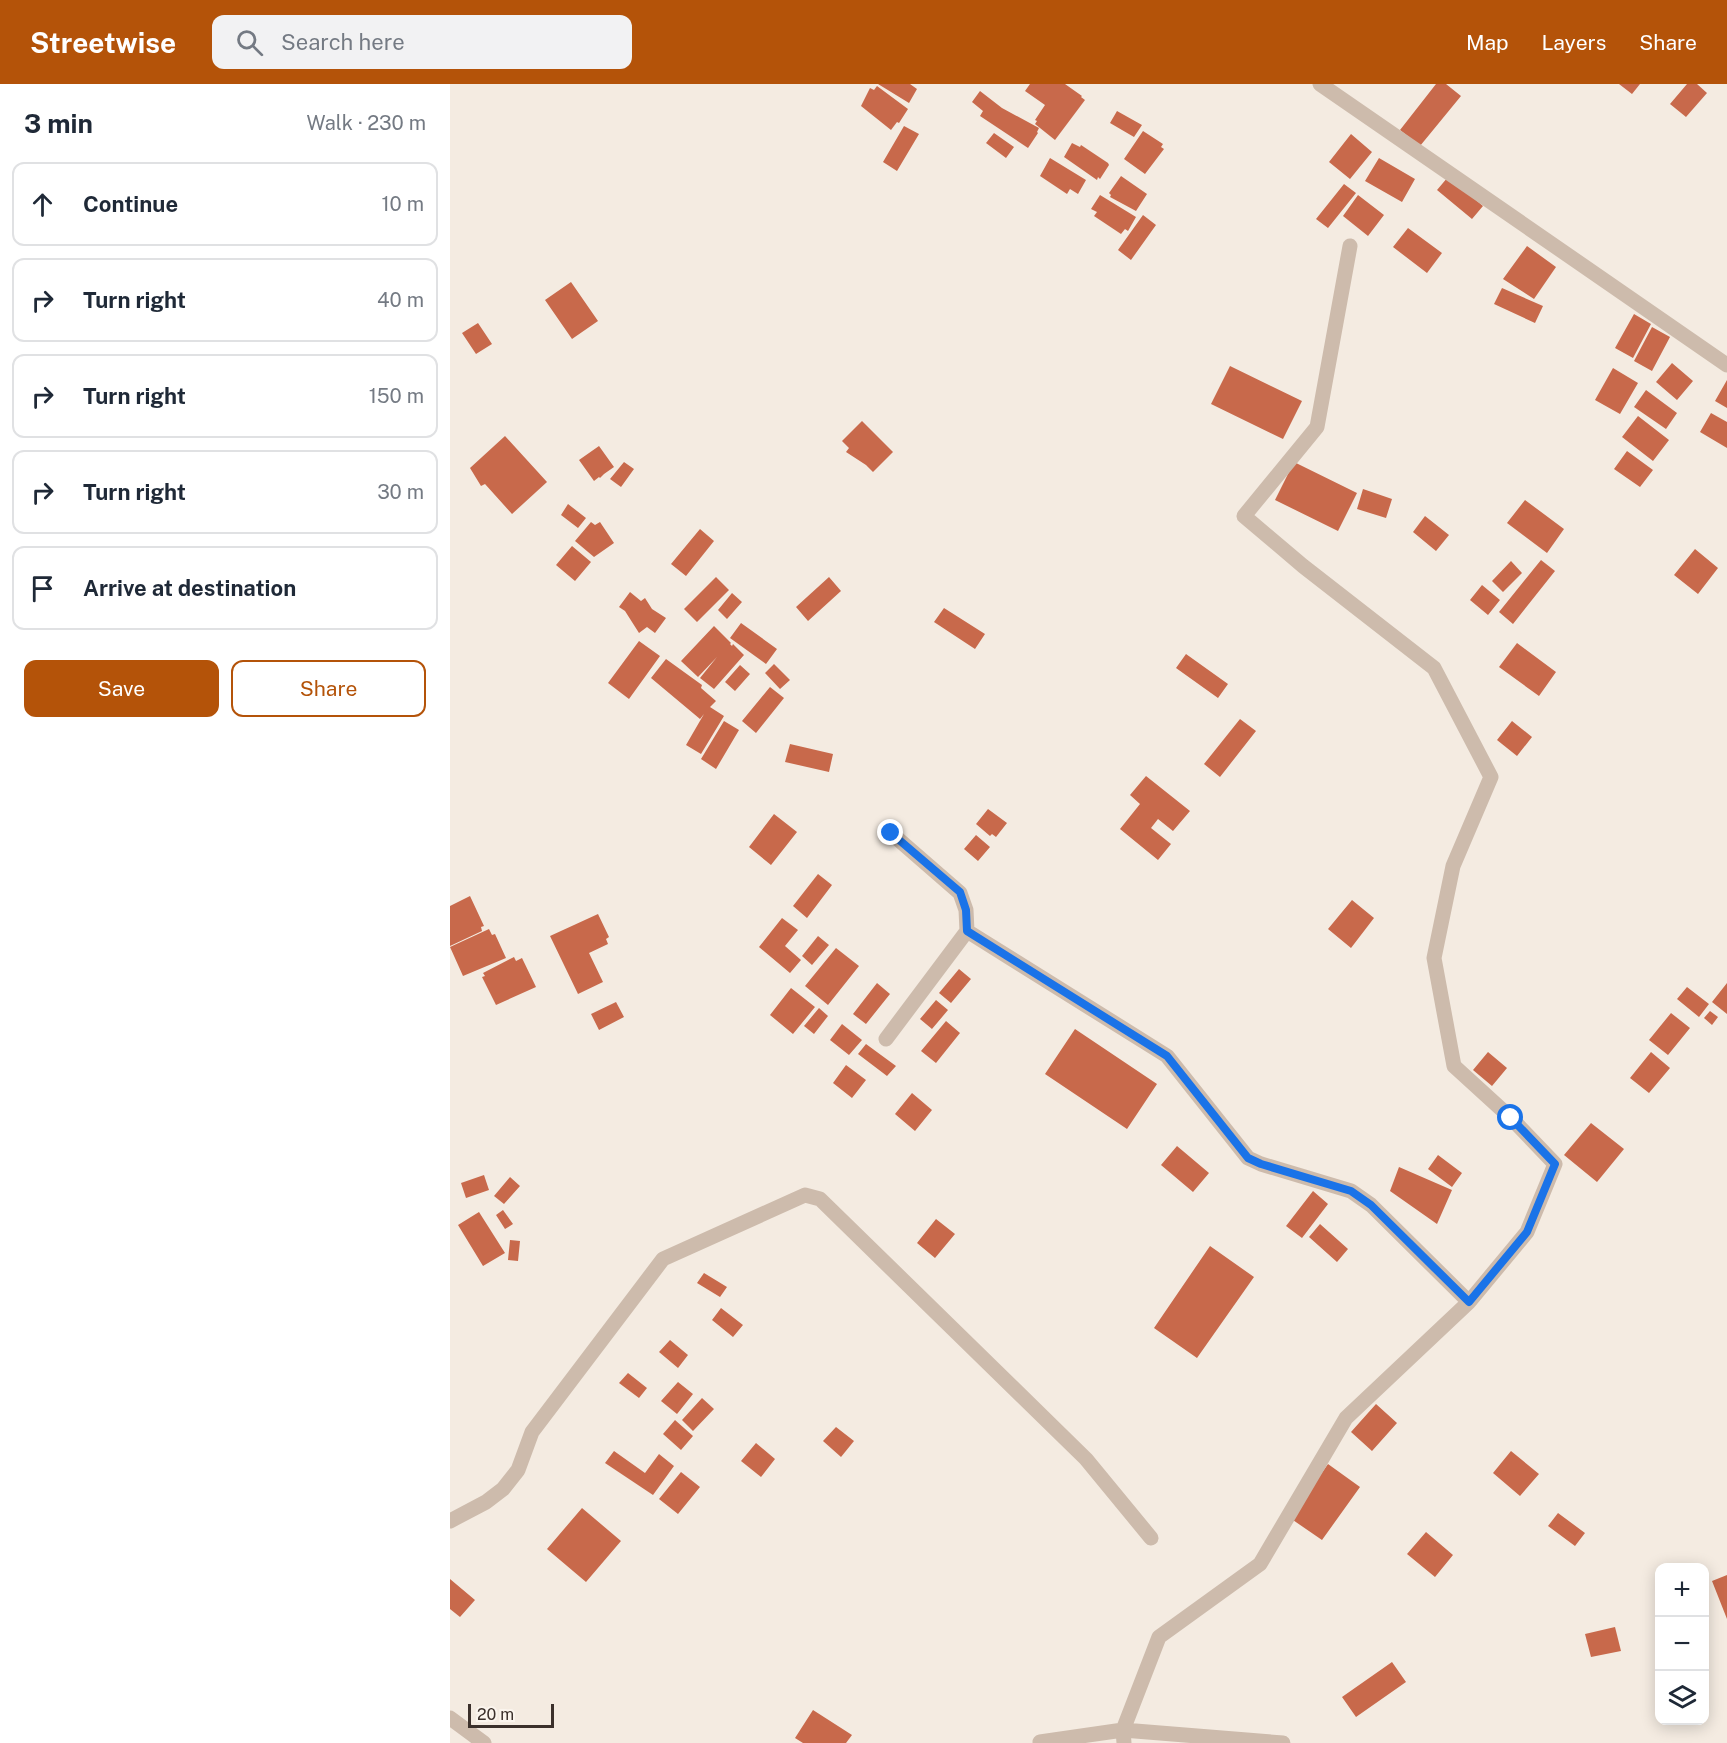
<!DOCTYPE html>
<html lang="en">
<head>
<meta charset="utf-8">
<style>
	body { margin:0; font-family:"Public Sans",sans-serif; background:#f2f2f3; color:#1f2937 }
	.controls { position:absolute; right:18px; bottom:18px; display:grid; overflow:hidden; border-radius:12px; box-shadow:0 3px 15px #0003 }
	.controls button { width:54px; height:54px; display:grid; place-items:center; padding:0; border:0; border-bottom:2px solid #e0e1e3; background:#fff; color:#1f2937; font:30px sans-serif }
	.scale { position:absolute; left:18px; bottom:15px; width:86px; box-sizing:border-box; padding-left:6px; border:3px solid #3b302b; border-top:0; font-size:16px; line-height:21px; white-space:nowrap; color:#3b302b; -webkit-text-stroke:4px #fbf5ee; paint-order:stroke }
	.stop { position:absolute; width:18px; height:18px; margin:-14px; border:4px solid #1a73e8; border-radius:50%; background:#fff }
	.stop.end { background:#1a73e8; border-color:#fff; box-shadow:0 2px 6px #0008 }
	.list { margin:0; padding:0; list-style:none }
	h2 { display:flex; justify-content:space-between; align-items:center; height:78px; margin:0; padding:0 24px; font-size:26px }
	h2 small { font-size:20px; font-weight:400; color:#747a83 }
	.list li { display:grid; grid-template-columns:39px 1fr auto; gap:18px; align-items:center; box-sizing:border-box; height:84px; margin:0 12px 12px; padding:0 12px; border:2px solid #e0e1e3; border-radius:12px }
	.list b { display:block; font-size:22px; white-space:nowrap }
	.list em { font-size:20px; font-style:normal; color:#747a83 }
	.actions { display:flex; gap:12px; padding:18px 24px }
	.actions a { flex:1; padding:14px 0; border:2px solid #b45309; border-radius:12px; text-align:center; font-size:21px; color:#b45309 }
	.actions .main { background:#b45309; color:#fff }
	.icon { flex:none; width:33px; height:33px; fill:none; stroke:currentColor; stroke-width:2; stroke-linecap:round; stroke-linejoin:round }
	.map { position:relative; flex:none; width:1277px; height:1659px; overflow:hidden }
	header { display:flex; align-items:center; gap:36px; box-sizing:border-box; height:84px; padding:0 30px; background:#b45309; color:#fff }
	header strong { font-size:28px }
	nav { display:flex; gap:33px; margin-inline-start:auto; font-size:21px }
	.search { width:420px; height:54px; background:#f2f2f3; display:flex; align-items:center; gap:15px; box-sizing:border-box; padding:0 21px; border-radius:12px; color:#747a83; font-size:22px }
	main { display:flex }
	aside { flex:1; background:#fff }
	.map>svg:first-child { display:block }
	.building { fill:#c8694b }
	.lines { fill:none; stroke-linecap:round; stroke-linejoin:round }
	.minor { stroke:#cdbbac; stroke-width:15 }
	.tertiary { stroke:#cdbbac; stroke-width:15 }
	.route { stroke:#1a73e8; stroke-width:8 }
</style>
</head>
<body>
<header>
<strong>Streetwise</strong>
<div class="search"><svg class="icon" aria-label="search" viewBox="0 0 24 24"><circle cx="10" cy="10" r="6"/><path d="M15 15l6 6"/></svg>Search here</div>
<nav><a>Map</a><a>Layers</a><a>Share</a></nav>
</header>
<main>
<aside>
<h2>3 min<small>Walk · 230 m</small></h2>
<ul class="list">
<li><svg class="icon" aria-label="ahead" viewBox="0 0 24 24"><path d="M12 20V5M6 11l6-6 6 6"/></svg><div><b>Continue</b></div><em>10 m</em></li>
<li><svg class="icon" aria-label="right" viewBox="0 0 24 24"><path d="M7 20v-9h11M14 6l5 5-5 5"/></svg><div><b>Turn right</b></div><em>40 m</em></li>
<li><svg class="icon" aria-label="right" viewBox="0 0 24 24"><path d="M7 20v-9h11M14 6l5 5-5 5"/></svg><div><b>Turn right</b></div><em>150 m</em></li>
<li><svg class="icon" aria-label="right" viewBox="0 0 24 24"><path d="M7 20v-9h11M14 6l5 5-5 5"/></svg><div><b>Turn right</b></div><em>30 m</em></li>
<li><svg class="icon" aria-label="arrive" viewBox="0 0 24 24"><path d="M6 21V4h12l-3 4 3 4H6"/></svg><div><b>Arrive at destination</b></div></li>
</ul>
<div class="actions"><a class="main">Save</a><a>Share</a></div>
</aside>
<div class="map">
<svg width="1277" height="1659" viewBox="0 0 1277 1659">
	<rect width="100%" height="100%" fill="#f4ebe1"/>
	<!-- building -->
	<path class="building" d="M428,0H460L467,5L459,19Z
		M580,0H615L632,12L631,13L635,16L605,56L585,40L587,37L585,36L595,21L575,7Z
		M986,0H996L1011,12L970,62L950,46Z
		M1169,0H1190L1182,10Z
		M1237,0H1247L1257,9L1236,33L1220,20Z
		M427,2L458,25L449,39L447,38L441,46L411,22L420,4L424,6Z
		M530,7L552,24L589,44L587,48L588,49L578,64L530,32L533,27L522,18Z
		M667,27L692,41L684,53L660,39Z
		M454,42L469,50L447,87L433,78Z
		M693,47L713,60L711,63L714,65L695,90L674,75Z
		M544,49L564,63L556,74L536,59Z
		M901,50L922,68L900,95L879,78Z
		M622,59L630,63L631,61L658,79L659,81L650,95L648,93L647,96L614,73Z
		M600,74L636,96L628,110L620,105L617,110L590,92Z
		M929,74L965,95L952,118L915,97Z
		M671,92L697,110L686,127L660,113L661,111L659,109Z
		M998,93L1033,122L1022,135L987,106Z
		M894,100L906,109L878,144L866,135Z
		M650,111L686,133L678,147L675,145L671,150L644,132L647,128L641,125Z
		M908,111L934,131L918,152L893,132Z
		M693,131L706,141L681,176L668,166Z
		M958,144L992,169L977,189L943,163Z
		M1077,162L1106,183L1084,215L1053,195Z
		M121,198L148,237L122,255L95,216Z
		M1052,204L1093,222L1085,239L1044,220Z
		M1184,230L1201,240L1183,274L1165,264Z
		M28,239L42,260L26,270L12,249Z
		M1202,243L1220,253L1202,287L1184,277Z
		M1222,279L1243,297L1227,316L1206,298Z
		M780,282L852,317L833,355L761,320Z
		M1163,284L1188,299L1170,330L1145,316Z
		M1277,296V324L1265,317Z
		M1196,306L1227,329L1216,345L1184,323Z
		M1261,329L1277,338V364L1250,348Z
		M1188,332L1219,356L1203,377L1172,353Z
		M412,337L443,368L423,388L416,381L396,368L399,364L392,357Z
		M55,352L97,398L62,430L35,400L31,402L20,384Z
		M149,362L164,383L154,390L150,394L149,393L144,397L129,376Z
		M1177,367L1203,386L1190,403L1164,385Z
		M174,378L184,385L171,403L160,395Z
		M844,378L907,409L888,447L825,416Z
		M913,405L942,415L936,434L907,425Z
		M1075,416L1114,445L1097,469L1057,439Z
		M118,420L136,434L128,444L111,431Z
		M975,432L999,451L986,467L963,448Z
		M141,438L145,441L150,438L164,459L144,473L125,457Z
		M250,445L264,457L236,492L221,480Z
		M122,462L141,478L125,497L106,481Z
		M1245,465L1268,484L1248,510L1224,491Z
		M1091,476L1105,487L1063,540L1049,528Z
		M1061,477L1072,489L1053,508L1042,497Z
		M266,493L279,506L247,538L234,525Z
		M379,493L391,507L358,537L346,523Z
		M1032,501L1050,516L1038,531L1020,516Z
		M180,508L191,517L195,514L202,525L216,534L205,549L197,543L189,549L175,527L169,523Z
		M282,509L292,518L277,535L268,526Z
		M494,524L535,550L525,565L484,538Z
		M291,539L327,565L316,580L280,554Z
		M264,542L281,559L280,560L282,562L283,560L294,571L264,605L250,594L267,573L248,593L231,577Z
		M189,557L210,572L179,615L158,599Z
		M1067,559L1106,588L1089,612L1049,583Z
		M736,570L778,600L768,614L726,584Z
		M216,575L252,601L251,604L266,617L260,623L274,632L251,670L236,661L254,630L250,635L201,594Z
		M324,580L340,596L330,605L315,589Z
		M290,581L300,590L285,607L275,598Z
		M320,603L334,614L306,649L292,637Z
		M790,635L806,647L770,693L754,680Z
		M274,637L289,646L266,685L251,675Z
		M1062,637L1082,653L1067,672L1047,656Z
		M340,660L383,670L379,688L335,678Z
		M696,692L740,727L723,747L708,735L701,744L721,760L708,776L670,745L690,720L680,711Z
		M538,725L557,739L546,753L542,750L540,752L526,740Z
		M324,730L347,748L321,781L299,763Z
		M526,751L540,763L528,777L514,765Z
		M368,790L382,801L357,834L343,822Z
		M20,812L34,842L31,843L32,847L0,862V822Z
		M902,816L924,834L901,864L878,845Z
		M148,830L159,853L156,855L158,860L139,869L153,898L128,910L100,852Z
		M332,834L348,846L335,862L351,876L340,889L309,863Z
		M39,845L42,851L45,850L56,874L13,892L0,863Z
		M368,852L379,861L362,881L352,872Z
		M386,864L409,882L378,921L355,902Z
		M64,873L66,877L72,874L86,903L46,921L32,893L35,892L33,889Z
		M509,885L521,895L501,919L489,909Z
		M427,899L440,910L416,940L403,930Z
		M1277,899V930L1262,918Z
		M1237,903L1259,920L1249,933L1227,915Z
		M341,904L365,923L343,950L320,931Z
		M486,916L498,926L482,945L470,935Z
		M166,918L174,933L149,946L141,930Z
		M369,924L378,932L364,950L354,942Z
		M1260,927L1268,933L1262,941L1254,934Z
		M1221,929L1240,944L1218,971L1199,956Z
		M496,937L510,949L486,979L471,967Z
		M392,940L412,956L399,971L380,956Z
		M625,945L707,1000L677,1045L595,990Z
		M416,960L446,982L437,992L408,970Z
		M1038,968L1057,984L1042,1002L1023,986Z
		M1201,968L1220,984L1199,1009L1180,994Z
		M396,981L416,996L402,1014L383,999Z
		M462,1009L482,1026L465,1047L445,1030Z
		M1141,1039L1174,1065L1147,1098L1114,1071Z
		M727,1062L759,1089L743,1108L711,1081Z
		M988,1071L1012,1089L1002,1103L978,1085Z
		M949,1083L1002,1106L987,1140L940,1107Z
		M34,1091L39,1106L16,1114L11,1099Z
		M60,1093L70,1102L54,1120L44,1112Z
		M863,1107L878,1120L852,1154L836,1142Z
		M53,1126L63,1140L55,1145L46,1131Z
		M29,1128L55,1169L33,1182L8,1141Z
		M486,1135L505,1150L485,1174L467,1159Z
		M870,1140L898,1165L887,1178L859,1153Z
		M60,1156L70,1157L68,1177L58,1176Z
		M760,1162L804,1193L747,1274L704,1244Z
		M254,1189L277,1203L270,1213L247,1199Z
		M271,1224L293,1241L283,1253L262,1236Z
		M220,1256L238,1271L228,1284L209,1268Z
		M178,1289L197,1304L189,1314L169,1299Z
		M228,1298L243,1310L227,1330L211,1317Z
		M252,1314L264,1325L243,1347L232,1336Z
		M926,1320L947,1339L922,1367L901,1348Z
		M225,1336L243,1352L231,1366L213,1350Z
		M386,1343L404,1357L391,1373L373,1357Z
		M306,1359L325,1375L311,1393L291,1377Z
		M164,1367L195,1389L209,1370L224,1382L203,1411L155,1379Z
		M1061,1367L1089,1390L1070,1412L1043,1389Z
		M878,1380L910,1403L872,1456L840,1434Z
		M231,1388L250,1403L228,1430L209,1415Z
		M132,1424L171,1457L136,1498L97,1465Z
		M1108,1429L1135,1449L1125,1462L1098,1442Z
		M976,1448L1003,1471L985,1493L957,1470Z
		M1277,1491V1535L1262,1497Z
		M0,1495L25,1516L10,1533L0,1525Z
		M1165,1543L1171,1567L1141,1573L1135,1550Z
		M942,1578L956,1598L906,1633L892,1613Z
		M363,1626L402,1651L396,1659H353L345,1654Z"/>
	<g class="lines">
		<!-- minor -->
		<path class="minor" d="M870,0L1277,281
			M900,162L867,343L794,432L853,482L984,584L1041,693L1003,782L984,874L1004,982L1061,1034L1105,1080L1077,1148L1019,1218
			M517,847L717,972L798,1074L811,1080L901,1107L921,1121L1019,1218L896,1334L810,1480L709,1553L673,1646L674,1659
			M436,955L517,847L516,826L510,809L441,749
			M0,1437L36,1418L53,1405L68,1386L82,1348L213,1175L355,1111L370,1115L636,1375L701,1454
			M590,1658L673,1646L833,1659"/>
		<!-- tertiary -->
		<path class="tertiary" d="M0,1634L34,1659"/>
	</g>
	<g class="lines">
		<!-- route -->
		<path class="route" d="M441,749L510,808L516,826L517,847L717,972L798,1074L811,1080L901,1107L921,1121L1019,1218L1077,1148L1105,1080L1061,1034"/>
	</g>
</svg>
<div class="controls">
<button>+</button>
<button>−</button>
<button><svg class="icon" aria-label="layers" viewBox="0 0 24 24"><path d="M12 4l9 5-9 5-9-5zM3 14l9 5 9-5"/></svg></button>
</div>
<div class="scale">20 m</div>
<div class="stop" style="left:1061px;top:1034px"></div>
<div class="stop end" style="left:441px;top:749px"></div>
</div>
</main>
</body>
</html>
